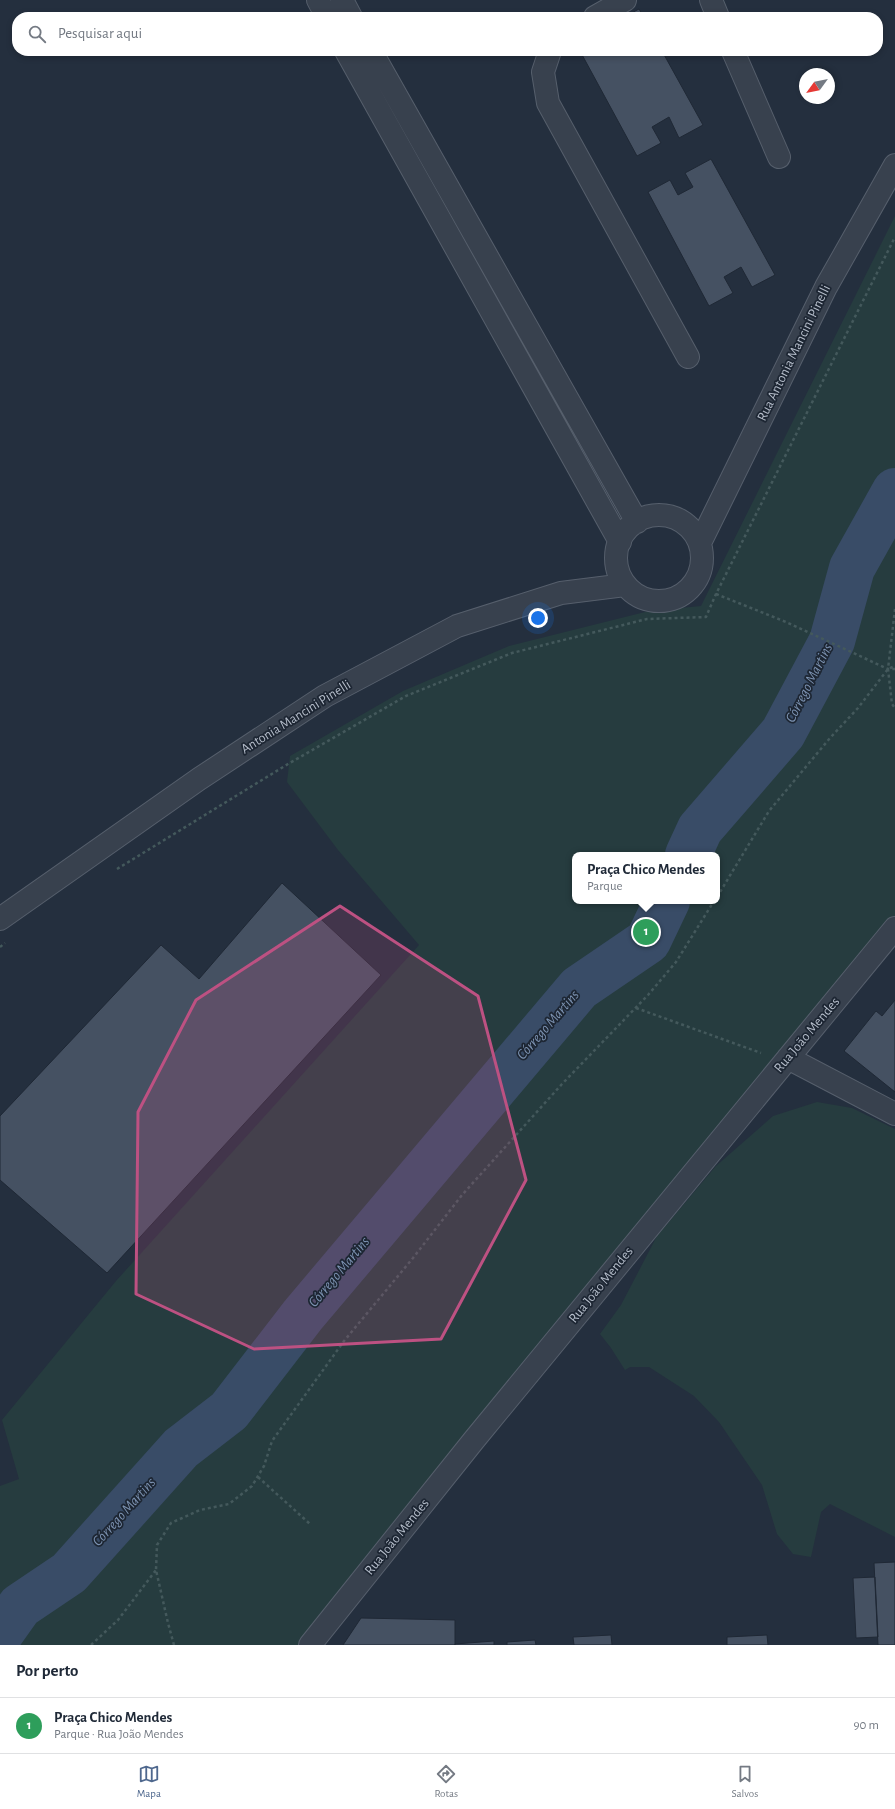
<!DOCTYPE html>
<html lang="pt">
<head>
<meta charset="utf-8">
<style>
	body { margin:0; font-family:"Alegreya Sans",sans-serif; background:#f2f2f3; color:#1f2937 }
	.compass { position:absolute; left:799px; top:68px; width:36px; height:36px; border-radius:50%; background:#fff; box-shadow:0 2px 6px #0003; rotate:237deg }
	.you { position:absolute; left:538px; top:618px; width:14px; height:14px; margin:-10px; border:3px solid #fff; border-radius:50%; background:#1a73e8; box-shadow:0 0 0 6px #1a73e833 }
	.badge { display:grid; place-items:center; width:26px; height:26px; border-radius:50%; background:#4f688e; color:#fff; font-size:13px; font-weight:700 }
	.pin { position:absolute; translate:-50% -50%; border:2px solid #fff; box-shadow:0 1px 4px #0006 }
	.popup { position:absolute; left:572px; top:852px; width:148px; height:52px; box-sizing:border-box; display:grid; place-content:center; border-radius:8px; background:#fff; filter:drop-shadow(0 1px 3px #0005); font-size:13px; white-space:nowrap; color:#747a83 }
	.popup b { font-size:15px; color:#1f2937 }
	.popup::after { content:''; position:absolute; left:50%; top:100%; margin-left:-8px; border:8px solid transparent; border-top-color:#fff }
	.list { margin:0; padding:0; list-style:none }
	h2 { display:flex; justify-content:space-between; align-items:center; height:52px; margin:0; padding:0 16px; font-size:17px }
	h2 small { font-size:13px; font-weight:400; color:#747a83 }
	.list li { display:grid; grid-template-columns:26px 1fr auto; gap:12px; align-items:center; box-sizing:border-box; height:56px; padding:0 16px; border-top:1px solid #e0e1e3 }
	.list b { display:block; font-size:15px; white-space:nowrap }
	.list p { margin:0; font-size:13px; white-space:nowrap; color:#747a83 }
	.list em { font-size:13px; font-style:normal; color:#747a83 }
	.icon { flex:none; width:22px; height:22px; fill:none; stroke:currentColor; stroke-width:2; stroke-linecap:round; stroke-linejoin:round }
	.map { position:relative; flex:none; width:895px; height:1645px; overflow:hidden }
	.search { position:absolute; background:#fff; box-shadow:0 2px 6px #0003; left:12px; right:12px; top:12px; height:44px; display:flex; align-items:center; gap:10px; box-sizing:border-box; padding:0 14px; border-radius:16px; color:#747a83; font-size:15px }
	.sheet { height:108px; background:#fff }
	nav { display:flex; justify-content:space-around; align-items:center; box-sizing:border-box; height:56px; border-top:1px solid #e0e1e3; background:#fff; font-size:11px; color:#747a83 }
	nav a { display:grid; justify-items:center; gap:2px }
	nav .on { color:#4f688e }
	.map>svg:first-child { display:block }
	.green { fill:#263c3f; fill-rule:evenodd }
	.lines { fill:none; stroke-linecap:round; stroke-linejoin:round }
	.river { stroke:#394c67; stroke-width:46 }
	.building { fill:#455162; stroke:#1f2835 }
	.street-casing { stroke:#565f6c; stroke-width:24 }
	.path { stroke:#44595c; stroke-width:2.5; stroke-dasharray:3 3; stroke-linecap:butt }
	.street { stroke:#38414e; stroke-width:22 }
	.marked { fill:#bd5182; fill-opacity:0.2; stroke:#bd5182; stroke-width:3; stroke-linejoin:round }
	.labels { text-anchor:middle; dominant-baseline:central; stroke-width:3.5; stroke-linejoin:round; paint-order:stroke }
	.street-label { font-size:14px; fill:#b4bcc9; stroke:#1d2633 }
	.water-label { font-size:15px; font-style:italic; fill:#7c92b1; stroke:#1d2633 }
</style>
</head>
<body>
<div class="map">
<svg width="895" height="1645" viewBox="0 0 895 1645">
	<rect width="100%" height="100%" fill="#242f3e"/>
	<!-- green -->
	<path class="green" d="M895,216V920L301,1645H0V1486L19,1479L2,1420L116,1281L419,945L338,850L287,782L290,756L403,691L509,646L649,611L701,606ZM575,855H717V901H575Z
		M817,1102L852,1108L895,1129V1537L830,1504L821,1512L811,1557L793,1554L777,1534L762,1485L719,1422L694,1396L649,1367H630L625,1370L611,1348L600,1334L621,1305L657,1236L716,1166L773,1116Z"/>
	<g class="lines">
		<!-- river -->
		<path class="river" d="M688,855L700,829L783,733L832,641L852,568L895,491
			M0,1634L20,1606L69,1573L181,1448L229,1411L303,1315L579,988L648,941L667,901"/>
	</g>
	<!-- building -->
	<path class="building" d="M639,9L644,17H624Z
		M580,51H662L703,125L679,138L669,117L652,127L661,143L637,156Z
		M711,159L775,275L752,287L741,267L724,277L733,293L709,306L648,192L670,180L678,195L693,187L685,173Z
		M282,883L381,975L107,1273L0,1180V1116L161,945L199,979Z
		M895,1000V1092L844,1051L876,1011L882,1016Z
		M895,1562V1645H878L874,1563Z
		M875,1577L878,1637L856,1638L853,1578Z
		M361,1618L455,1620V1645H343Z
		M611,1635L612,1645H574L573,1637Z
		M767,1635L768,1645H727V1637Z
		M535,1640L536,1645H507V1642Z
		M494,1641V1645H455V1644Z"/>
	<g class="lines">
		<!-- street casing -->
		<g class="street-casing">
			<path id="street" d="M318,0L327,17
				M342,0L351,17
				M711,0L718,17
				M595,17L625,0
				M346,51L620,542
				M371,51L637,522
				M550,51L543,72L548,103L688,357
				M733,51L779,157
				M616 558a43 43 0 1 1 86 0a43 43 0 1 1-86 0Z
				M700,543L826,287L895,165
				M0,919L199,779L325,696L457,626L561,593L625,585
				M788,1058L895,1114
				M310,1645L474,1440L895,928"/>
		</g>
		<!-- path -->
		<path class="path" d="M716,594L786,622L888,669H895
			M895,609L888,669L892,704L895,708
			M117,869L288,764L406,696L512,653L647,619L706,617L716,594L895,237
			M717,897L769,811L830,738L858,708L888,669L895,666
			M0,947L5,943
			M636,1008L761,1053
			M258,1477L310,1524
			M91,1645L118,1620L156,1570
			M174,1645L168,1623L156,1570L157,1545L171,1523L200,1510L229,1504L252,1486L264,1466L272,1441L344,1341L413,1258L462,1195L562,1084L648,995L676,962L714,901"/>
		<!-- street -->
		<use href="#street" class="street"/>
	</g>
	<!-- marked area -->
	<path class="marked" d="M340,906L478,996L526,1180L441,1339L254,1349L136,1294L138,1112L196,1000Z"/>
	<g class="labels">
		<!-- street labels -->
		<g class="street-label">
			<text transform="translate(794 353) rotate(-64)">Rua Antonia Mancini Pinelli</text>
			<text transform="translate(296 717) rotate(-32)">Antonia Mancini Pinelli</text>
			<text transform="translate(807 1035) rotate(-50)">Rua João Mendes</text>
			<text transform="translate(601 1285) rotate(-51)">Rua João Mendes</text>
			<text transform="translate(397 1537) rotate(-51)">Rua João Mendes</text>
		</g>
		<!-- water labels -->
		<g class="water-label">
			<text transform="translate(809 683) rotate(-63)">Córrego Martins</text>
			<text transform="translate(548 1025) rotate(-49)">Córrego Martins</text>
			<text transform="translate(339 1272) rotate(-50)">Córrego Martins</text>
			<text transform="translate(124 1512) rotate(-48)">Córrego Martins</text>
		</g>
	</g>
</svg>
<svg class="compass" viewBox="-18 -18 36 36"><path d="M0-13l5 13h-10z" fill="#e53935"/><path d="M0 13l5-13h-10z" fill="#747a83"/></svg>
<div class="you"></div>
<div class="pin badge" style="left:646px;top:932px;background:#2e9e5b">1</div>
<div class="popup"><b>Praça Chico Mendes</b>Parque</div>
<div class="search"><svg class="icon" aria-label="search" viewBox="0 0 24 24"><circle cx="10" cy="10" r="6"/><path d="M15 15l6 6"/></svg>Pesquisar aqui</div>
</div>
<section class="sheet">
<h2>Por perto<small></small></h2>
<ul class="list">
<li><span class="badge" style="background:#2e9e5b">1</span><div><b>Praça Chico Mendes</b><p>Parque · Rua João Mendes</p></div><em>90 m</em></li>
</ul>
</section>
<nav>
<a class="on"><svg class="icon" aria-label="map" viewBox="0 0 24 24"><path d="M3 6l6-2 6 2 6-2v14l-6 2-6-2-6 2zM9 4v14M15 6v14"/></svg>Mapa</a>
<a><svg class="icon" aria-label="directions" viewBox="0 0 24 24"><path d="M12 3l9 9-9 9-9-9zM9 14v-3h6M13 9l2 2-2 2"/></svg>Rotas</a>
<a><svg class="icon" aria-label="saved" viewBox="0 0 24 24"><path d="M7 4h10v16l-5-4-5 4z"/></svg>Salvos</a>
</nav>
</body>
</html>
